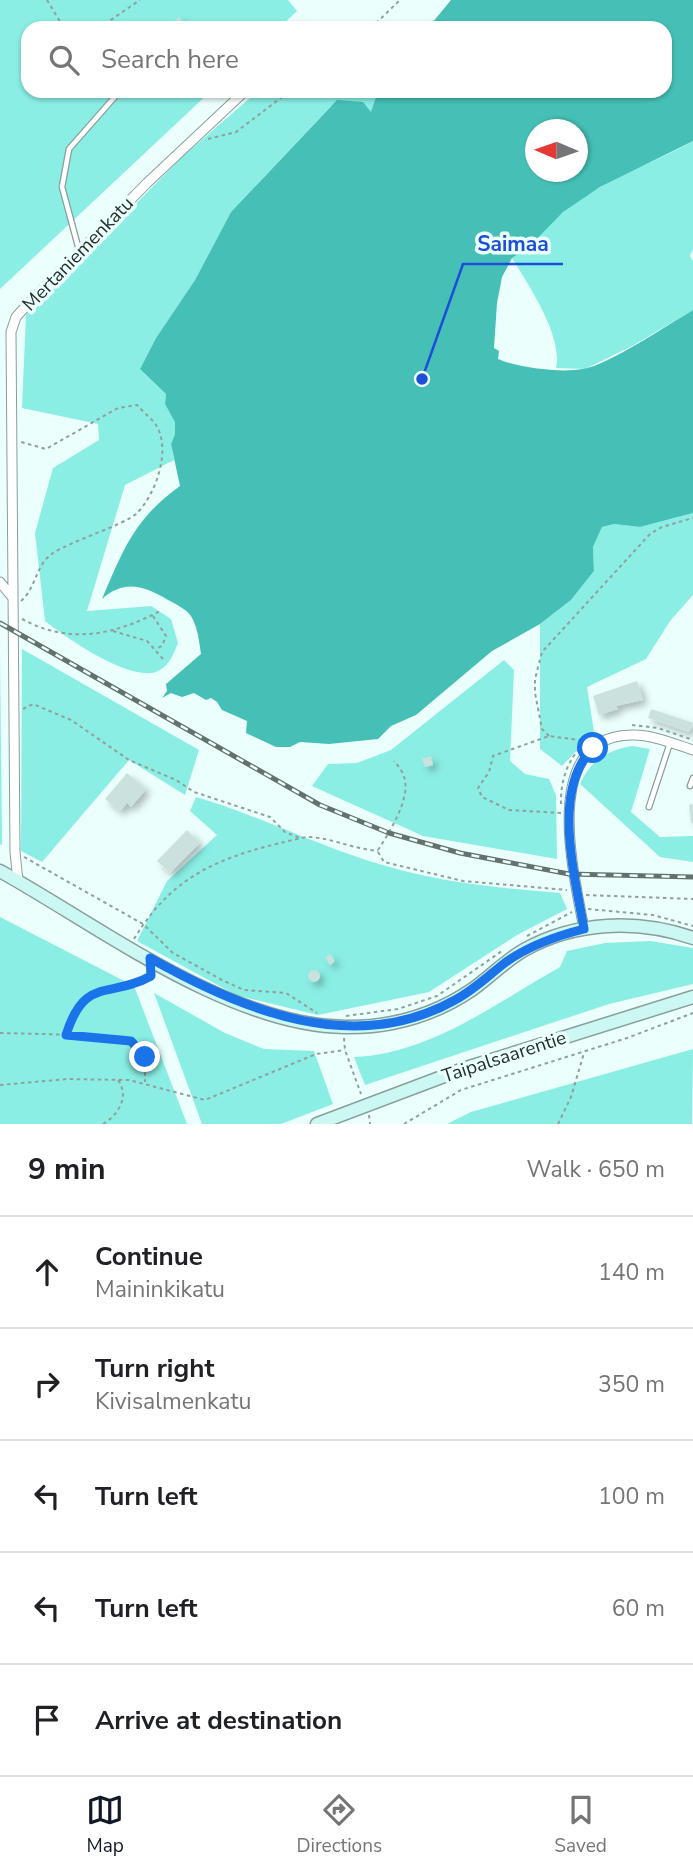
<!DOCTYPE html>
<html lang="en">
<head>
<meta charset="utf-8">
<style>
	body { margin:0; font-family:"Nunito Sans",sans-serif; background:#f2f2f2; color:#202124 }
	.compass { position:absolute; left:525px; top:119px; width:63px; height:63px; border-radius:50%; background:#fff; box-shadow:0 2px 5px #0004; rotate:272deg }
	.stop { position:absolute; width:21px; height:21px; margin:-16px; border:5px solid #1a73e8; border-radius:50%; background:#fff }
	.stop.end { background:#1a73e8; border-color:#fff; box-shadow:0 2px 7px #0008 }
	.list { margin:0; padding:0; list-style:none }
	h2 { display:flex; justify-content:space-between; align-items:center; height:91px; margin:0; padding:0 28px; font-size:30px }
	h2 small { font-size:23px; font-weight:400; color:#757577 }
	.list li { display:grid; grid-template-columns:46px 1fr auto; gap:21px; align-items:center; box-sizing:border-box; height:112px; padding:0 28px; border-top:2px solid #e0e0e0 }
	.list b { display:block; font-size:26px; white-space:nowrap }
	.list p { margin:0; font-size:23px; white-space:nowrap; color:#757577 }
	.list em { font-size:23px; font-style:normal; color:#757577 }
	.icon { flex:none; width:38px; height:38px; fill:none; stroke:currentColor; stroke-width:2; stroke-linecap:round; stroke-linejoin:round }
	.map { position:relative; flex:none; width:693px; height:1124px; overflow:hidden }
	.search { position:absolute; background:#fff; box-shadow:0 2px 5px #0004; left:21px; right:21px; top:21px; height:77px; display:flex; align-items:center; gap:18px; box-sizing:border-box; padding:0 24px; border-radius:21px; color:#757577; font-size:26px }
	.sheet { height:651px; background:#fff }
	nav { display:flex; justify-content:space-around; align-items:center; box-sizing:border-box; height:98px; border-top:2px solid #e0e0e0; background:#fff; font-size:19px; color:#757577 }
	nav a { display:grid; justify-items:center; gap:4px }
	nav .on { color:#111827 }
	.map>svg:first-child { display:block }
	.green { fill:#8aeee5 }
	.water { fill:#46c0b6; fill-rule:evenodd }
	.building { fill:#cae1de; filter:url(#shadow) }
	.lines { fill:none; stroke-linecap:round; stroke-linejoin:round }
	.lane-casing { stroke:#899f9c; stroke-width:7 }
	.street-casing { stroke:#899f9c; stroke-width:11 }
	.secondary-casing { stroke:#899f9c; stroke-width:15 }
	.path { stroke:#91a09d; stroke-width:2; stroke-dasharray:3.5 3.5; stroke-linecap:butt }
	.lane { stroke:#fff; stroke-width:4.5 }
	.street { stroke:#fff; stroke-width:9 }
	.secondary { stroke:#ccf8f4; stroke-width:12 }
	.rail-casing { stroke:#64716f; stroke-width:5 }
	.rail { stroke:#ebfffc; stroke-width:2.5; stroke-dasharray:8; stroke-linecap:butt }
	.route { stroke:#1a73e8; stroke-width:9 }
	.labels { text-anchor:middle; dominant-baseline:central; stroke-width:7; stroke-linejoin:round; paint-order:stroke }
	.street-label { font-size:19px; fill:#252e2d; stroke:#ebfffc }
	.leader { fill:none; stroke:#1d4ed8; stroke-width:2.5 }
	.callout-dot { fill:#1d4ed8; stroke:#ebfffc; stroke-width:2.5 }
	.callout-label { font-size:21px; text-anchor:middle; font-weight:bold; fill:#1d4ed8; stroke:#ebfffc; stroke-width:7; stroke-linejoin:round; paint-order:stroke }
</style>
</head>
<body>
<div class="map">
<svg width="693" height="1124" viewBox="0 0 693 1124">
	<defs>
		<filter id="shadow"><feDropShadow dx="4.5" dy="4.5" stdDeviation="3.5" flood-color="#0004"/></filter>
	</defs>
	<rect width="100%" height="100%" fill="#ebfffc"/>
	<!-- green -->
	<path class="green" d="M0,0H288L297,11L279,28H28V91H211L0,289Z
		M258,91H378L372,112L331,106L231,212L195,280L156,338L140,369L166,394L165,404L175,421V434L171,444L174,460L125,485L87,611L151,606L171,619L178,643C173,655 169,667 156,672C128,681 67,638 45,621L35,533L53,468L99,440L98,424L22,408L26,315L182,157Z
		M693,141V249L690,256L693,261V310L634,345L585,369L556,368C563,336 529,286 512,258C533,245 546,226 564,211C602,181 651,164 693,141Z
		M693,513V595L670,621L646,659L587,687L594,732L562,766L540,749V624L571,600L594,571L593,547L602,527L614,524L640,527Z
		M22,649L199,750L185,795L129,760L42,862L21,851Z
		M0,651L2,844L0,845Z
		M504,660L514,670L510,761L525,774L549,779L556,795L557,859L423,836L312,786L328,764L357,763L391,750Z
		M632,746L650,749L631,812L660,837L693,836V862L660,857L580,784C591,760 606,751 632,746Z
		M196,797C261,816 321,848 386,866C443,883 501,888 560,893L567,909L517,935L429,992L318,1015L236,995L137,941L167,881L217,835L190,811Z
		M0,917L134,986L187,1124H0Z
		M650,941L693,948V984L609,1004L365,1085L354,1057C430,1054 496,1003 560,967L567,951L605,943Z
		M154,993L225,1033L264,1049L314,1051L333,1104L281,1124H202Z
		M693,1049L692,1124H447L471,1112Z"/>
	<!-- water -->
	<path class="water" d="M451,0H693V141L600,187L563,212L527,249L512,258L502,277L497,303L494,348L499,351L498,359C519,368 560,373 583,369C609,365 669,324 693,310V513L640,527L614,524L602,527L593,547L594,571L571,600L540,624L492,651L416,715L391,726L378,739L329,744L300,742L290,747H276L246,733L247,721L222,710L217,702L211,698L206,700L194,693L182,697L171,693L162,698L167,691L166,684L201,654C199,641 198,628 191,616C186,609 176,604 168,600C144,586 125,579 102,599C123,550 135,518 180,486L171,444L175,434V422L165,404L166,394L140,369L156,338L195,280L231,212L337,100L363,102L371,112L378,91H665V28H428ZM536,130H578V172H536Z"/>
	<!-- building -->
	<path class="building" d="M179,17L188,28H166Z
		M637,681L643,700L616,706L618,709L599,715L593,696Z
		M651,709L693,723L689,732L648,718Z
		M431,756L433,765L425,767L422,759Z
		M127,773L146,789L131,807L127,803L120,811L105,799Z
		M693,804V823H691L689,805Z
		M187,830L200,843L170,873L157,861Z
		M330,954L335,961L330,965L325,957Z
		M308 976a6 6 0 1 1 12 0a6 6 0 1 1-12 0Z"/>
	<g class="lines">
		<!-- lane casing -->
		<g class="lane-casing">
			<path id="lane" d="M79,250L62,187L69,149L120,91
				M690,786L693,778
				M649,807L670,743"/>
		</g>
		<!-- street casing -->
		<g class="street-casing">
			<path id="street" d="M0,582L13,598
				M18,881L15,852L11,332L16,317L25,307L147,183L245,91
				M584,929C574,874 539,737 631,735C651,734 674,744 693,750"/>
		</g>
		<!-- secondary casing -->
		<g class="secondary-casing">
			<path id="secondary" d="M0,871C99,926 228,1025 344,1027C391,1028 435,1015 473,989C491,976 505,961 524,950C576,921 637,919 693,938
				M317,1124L463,1069L693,997"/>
		</g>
		<!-- path -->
		<path class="path" d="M47,0L64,28
			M99,28L140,0
			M371,28L400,0
			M92,91L102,100
			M208,139L236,132L290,91
			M21,601C37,587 35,565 53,553C72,541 123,525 136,514C155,496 172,450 156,425C151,418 143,412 137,405L118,408L46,449L21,442
			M153,616L166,636L162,646L155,649
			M22,619C70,645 115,635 162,610
			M113,631L147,641L163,659
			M23,709L33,704L71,720L129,760L176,780L194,792L270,817L285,832L300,838
			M632,725L658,728L693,740
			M549,736L542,729L535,693V679L542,652L650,534L662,527L693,518
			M561,804C560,777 571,751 593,737
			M561,813L509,810L482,797L478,788L489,772L493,756L549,736L586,741
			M378,850C389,833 409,801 405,781C404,773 399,767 394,761
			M378,852L384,862L463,881L567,890
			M24,857L143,924L173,953L222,980L244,990L286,993L317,1013
			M586,895L693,899
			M588,909L653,915L693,926
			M527,936L572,912
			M134,939C176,869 230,854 306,837C330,837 353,849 378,851
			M346,1016L398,1009L437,996L502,951
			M0,1033L81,1035L131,1041L145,1057V1082
			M66,1035C89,963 129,1004 152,973
			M344,1038L345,1050L361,1094
			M0,1085L67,1079L129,1080L205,1100L316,1054L345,1050
			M369,1115L370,1124
			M103,1124C118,1115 130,1097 118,1080
			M404,1124L461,1090L627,1038L693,1013
			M558,1124L571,1097L584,1053"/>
		<!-- lane -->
		<use href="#lane" class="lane"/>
		<!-- street -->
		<use href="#street" class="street"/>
		<!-- secondary -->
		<use href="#secondary" class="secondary"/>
		<!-- rail casing -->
		<g class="rail-casing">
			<path id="rail" d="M0,623L320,805L389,833L460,853L569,874L693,877"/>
		</g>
		<!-- rail -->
		<use href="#rail" class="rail"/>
	</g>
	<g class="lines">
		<!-- route -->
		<path class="route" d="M145,1057L131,1041L66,1035C85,975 110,999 151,976L150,958C242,1010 354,1057 455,1000C474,990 489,975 506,962C530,945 556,936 584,929C575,876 551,790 593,748"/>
	</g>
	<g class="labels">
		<!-- street labels -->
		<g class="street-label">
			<text transform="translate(78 254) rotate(-46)">Mertaniemenkatu</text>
			<text transform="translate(504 1057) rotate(-18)">Taipalsaarentie</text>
		</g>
	</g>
	<!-- callouts -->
	<path class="leader" d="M422 379L463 264H563"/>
	<circle class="callout-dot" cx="422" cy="379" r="7"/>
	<g class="callout-label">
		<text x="513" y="251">Saimaa</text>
	</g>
</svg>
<svg class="compass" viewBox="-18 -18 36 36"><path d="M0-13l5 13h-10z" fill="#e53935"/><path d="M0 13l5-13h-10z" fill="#757577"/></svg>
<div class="stop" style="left:593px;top:748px"></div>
<div class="stop end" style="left:145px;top:1057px"></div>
<div class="search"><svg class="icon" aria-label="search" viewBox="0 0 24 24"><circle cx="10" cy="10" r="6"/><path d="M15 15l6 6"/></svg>Search here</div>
</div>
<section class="sheet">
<h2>9 min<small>Walk · 650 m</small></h2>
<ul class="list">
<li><svg class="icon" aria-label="ahead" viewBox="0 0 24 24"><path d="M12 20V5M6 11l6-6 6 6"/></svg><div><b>Continue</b><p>Maininkikatu</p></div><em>140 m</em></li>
<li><svg class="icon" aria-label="right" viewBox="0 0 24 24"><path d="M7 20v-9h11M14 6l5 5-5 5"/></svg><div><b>Turn right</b><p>Kivisalmenkatu</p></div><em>350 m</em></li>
<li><svg class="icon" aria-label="left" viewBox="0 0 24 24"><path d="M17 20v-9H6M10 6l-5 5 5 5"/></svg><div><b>Turn left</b></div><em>100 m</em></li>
<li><svg class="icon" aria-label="left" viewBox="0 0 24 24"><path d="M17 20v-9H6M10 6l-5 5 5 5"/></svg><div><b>Turn left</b></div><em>60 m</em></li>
<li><svg class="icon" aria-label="arrive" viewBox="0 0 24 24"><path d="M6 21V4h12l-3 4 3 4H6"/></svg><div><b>Arrive at destination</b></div></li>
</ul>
</section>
<nav>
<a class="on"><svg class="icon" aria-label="map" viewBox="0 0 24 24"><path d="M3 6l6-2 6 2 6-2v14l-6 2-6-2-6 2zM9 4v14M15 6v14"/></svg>Map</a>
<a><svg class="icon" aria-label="directions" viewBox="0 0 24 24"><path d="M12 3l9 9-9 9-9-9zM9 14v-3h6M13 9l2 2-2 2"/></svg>Directions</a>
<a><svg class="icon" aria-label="saved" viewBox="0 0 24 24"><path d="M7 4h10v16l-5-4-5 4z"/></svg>Saved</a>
</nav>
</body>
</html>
